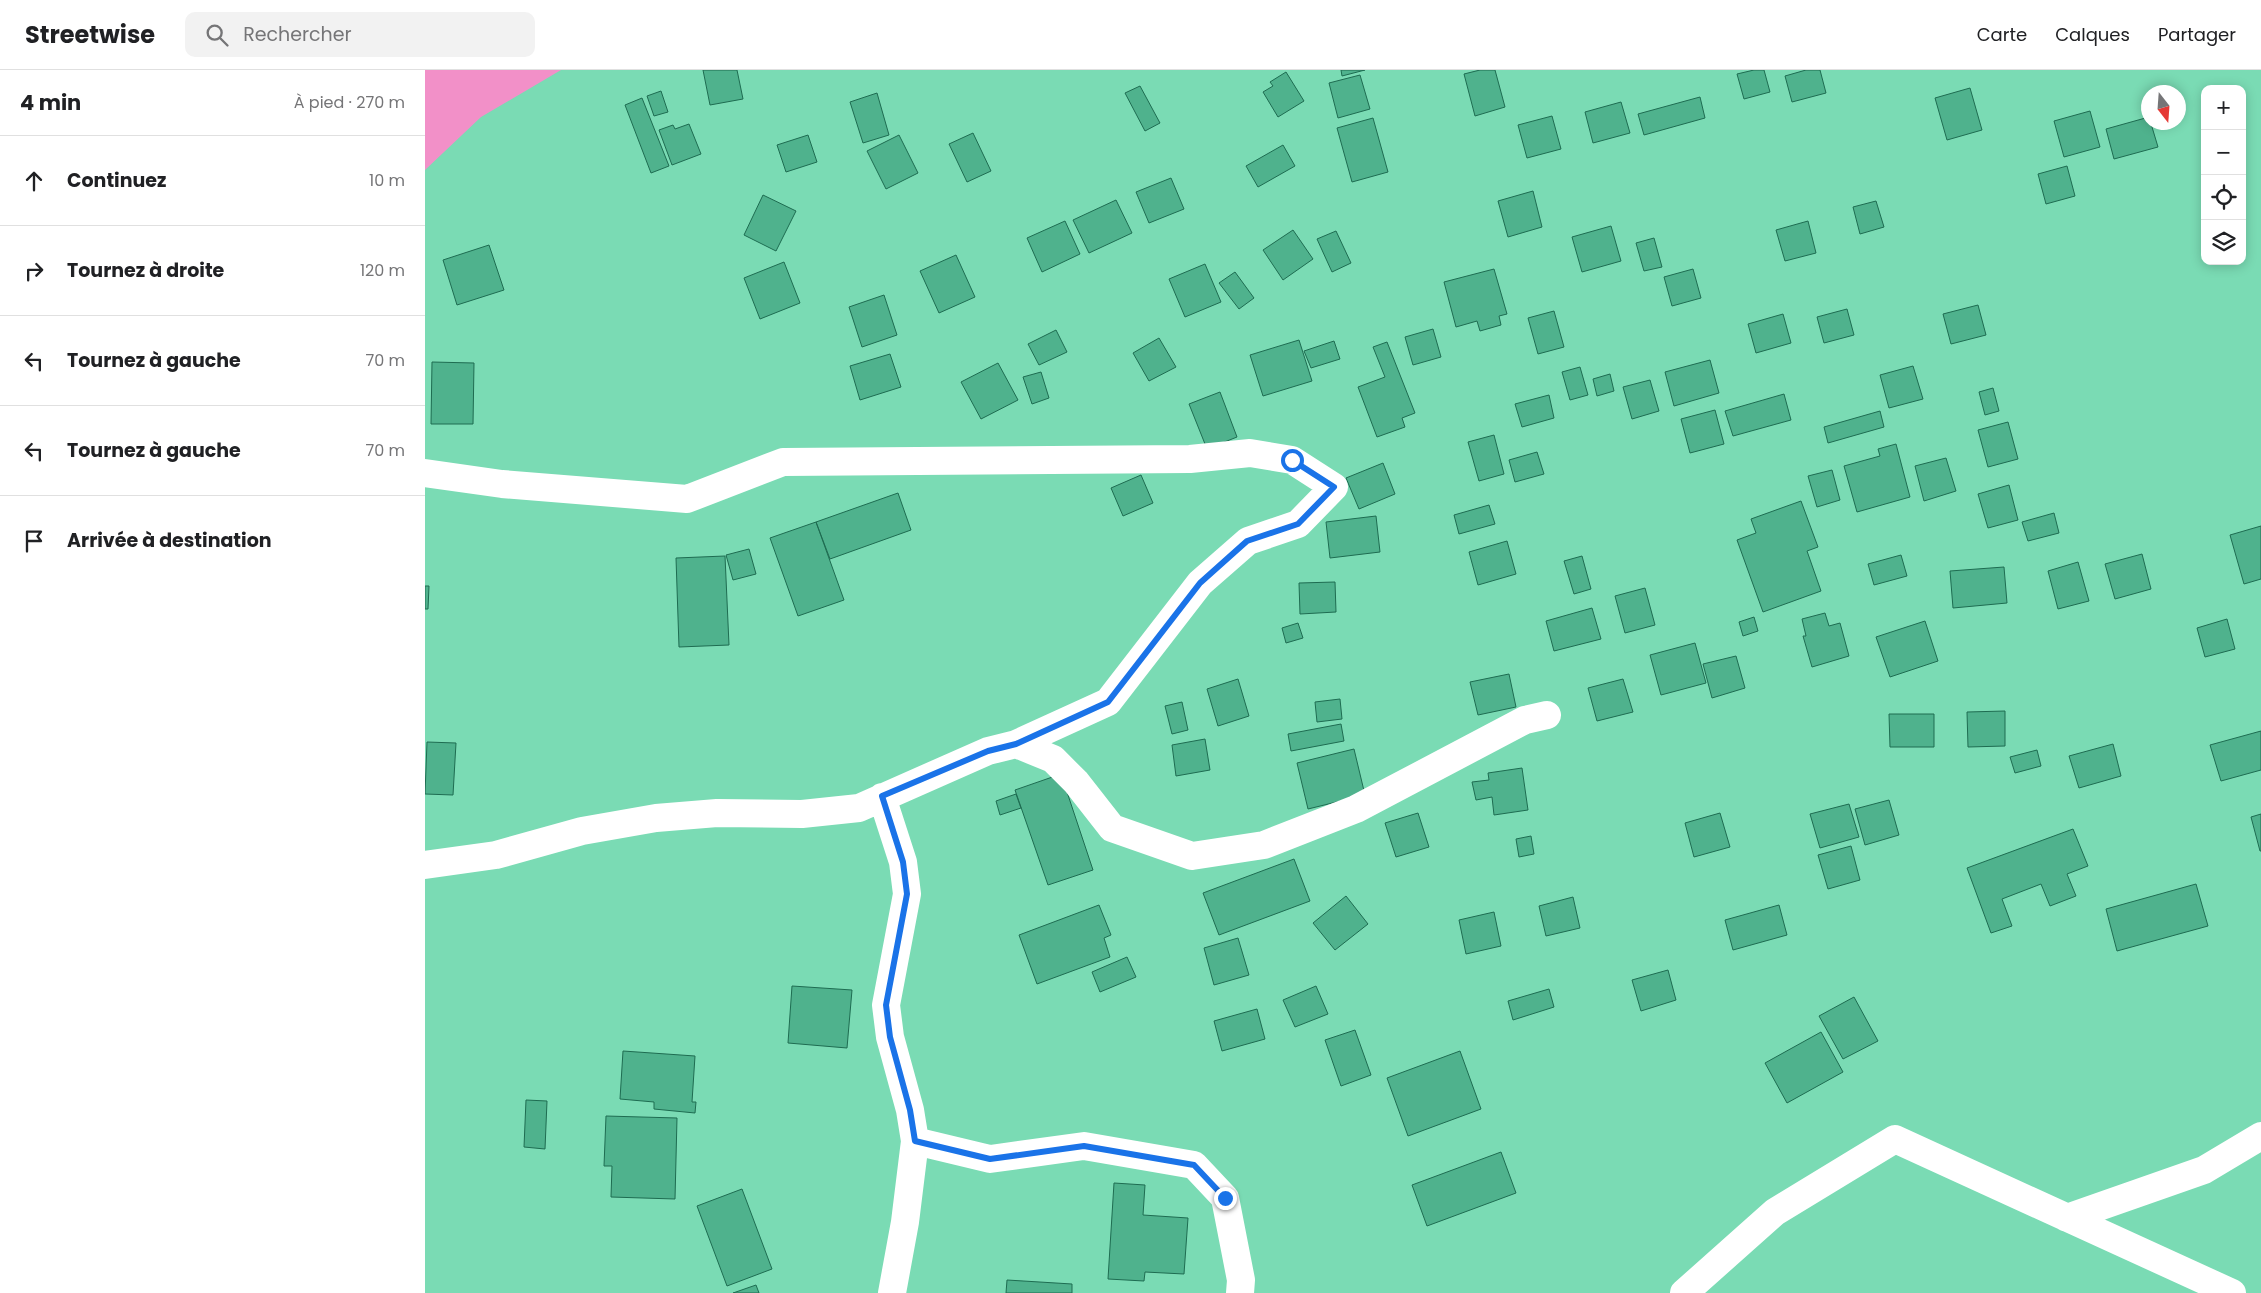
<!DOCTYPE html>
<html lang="fr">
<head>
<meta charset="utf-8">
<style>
	body { margin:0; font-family:Poppins,sans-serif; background:#f2f2f2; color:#202124 }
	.controls { position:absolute; right:15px; top:15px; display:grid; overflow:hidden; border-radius:10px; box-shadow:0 2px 12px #0003 }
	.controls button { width:45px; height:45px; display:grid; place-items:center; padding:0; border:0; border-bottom:1px solid #e0e0e0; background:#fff; color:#202124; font:25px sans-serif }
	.compass { position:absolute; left:1716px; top:15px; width:45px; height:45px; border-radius:50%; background:#fff; box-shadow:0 2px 12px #0003; rotate:163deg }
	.stop { position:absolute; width:15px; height:15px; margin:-11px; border:4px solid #1a73e8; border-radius:50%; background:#fff }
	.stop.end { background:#1a73e8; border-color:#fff; box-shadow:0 1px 5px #0008 }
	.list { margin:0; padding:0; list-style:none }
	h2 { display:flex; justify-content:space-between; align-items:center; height:65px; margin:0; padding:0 20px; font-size:21px }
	h2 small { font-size:16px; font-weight:400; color:#757577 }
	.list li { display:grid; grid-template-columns:32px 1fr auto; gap:15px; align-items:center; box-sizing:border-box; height:90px; padding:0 20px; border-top:1px solid #e0e0e0 }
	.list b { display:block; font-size:19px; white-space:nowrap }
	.list em { font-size:16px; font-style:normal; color:#757577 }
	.icon { flex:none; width:28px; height:28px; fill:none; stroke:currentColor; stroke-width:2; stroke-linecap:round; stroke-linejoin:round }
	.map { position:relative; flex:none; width:1836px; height:1223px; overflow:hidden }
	header { display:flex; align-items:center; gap:30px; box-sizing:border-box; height:70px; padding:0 25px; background:#fff; border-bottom:1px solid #e0e0e0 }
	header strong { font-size:24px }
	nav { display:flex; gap:28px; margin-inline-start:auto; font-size:18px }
	.search { width:350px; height:45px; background:#f2f2f2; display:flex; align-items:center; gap:12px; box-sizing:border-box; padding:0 18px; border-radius:10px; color:#757577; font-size:19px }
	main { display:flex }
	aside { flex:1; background:#fff }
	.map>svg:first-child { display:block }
	.green { fill:#f290c8 }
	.building { fill:#4fb28d; stroke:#1e6c51 }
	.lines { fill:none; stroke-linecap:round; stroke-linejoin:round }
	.street { stroke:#fff; stroke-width:28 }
	.route { stroke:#1a73e8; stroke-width:6 }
</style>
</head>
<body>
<header>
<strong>Streetwise</strong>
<div class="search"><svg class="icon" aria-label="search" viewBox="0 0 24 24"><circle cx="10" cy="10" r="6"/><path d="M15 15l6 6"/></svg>Rechercher</div>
<nav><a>Carte</a><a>Calques</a><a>Partager</a></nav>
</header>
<main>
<aside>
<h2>4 min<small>À pied · 270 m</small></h2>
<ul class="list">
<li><svg class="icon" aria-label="ahead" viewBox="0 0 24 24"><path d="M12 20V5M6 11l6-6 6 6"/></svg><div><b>Continuez</b></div><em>10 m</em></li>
<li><svg class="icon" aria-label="right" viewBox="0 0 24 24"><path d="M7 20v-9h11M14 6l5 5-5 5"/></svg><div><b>Tournez à droite</b></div><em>120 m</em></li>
<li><svg class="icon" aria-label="left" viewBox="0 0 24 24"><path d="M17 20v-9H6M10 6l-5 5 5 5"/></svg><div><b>Tournez à gauche</b></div><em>70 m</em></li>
<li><svg class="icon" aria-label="left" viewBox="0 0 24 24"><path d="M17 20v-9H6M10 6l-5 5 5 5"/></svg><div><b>Tournez à gauche</b></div><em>70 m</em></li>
<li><svg class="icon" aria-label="arrive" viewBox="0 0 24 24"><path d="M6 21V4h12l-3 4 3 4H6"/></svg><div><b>Arrivée à destination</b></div></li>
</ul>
</aside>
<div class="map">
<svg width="1836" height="1223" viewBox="0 0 1836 1223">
	<rect width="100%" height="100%" fill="#7adbb4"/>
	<!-- green -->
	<path class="green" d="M0,0H136L56,47L0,100Z"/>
	<!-- building -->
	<path class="building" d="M278,0H312L318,29L285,35Z
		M916,0H940L917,6Z
		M1055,0H1070L1080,37L1050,46L1039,4Z
		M1329,0H1339L1345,22L1319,29L1312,4Z
		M1381,0H1395L1401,23L1367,32L1360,6Z
		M861,2L879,31L853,47L838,22L848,16L845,12Z
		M935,5L945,39L913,48L904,13Z
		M715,16L735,53L720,61L700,23Z
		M1545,18L1557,60L1522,70L1510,28Z
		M236,21L243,42L229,46L222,26Z
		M452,23L464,65L438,73L425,32Z
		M1275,27L1280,48L1219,65L1213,44Z
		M217,28L244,96L226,103L200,35Z
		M1196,32L1205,63L1168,73L1160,42Z
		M1665,41L1675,77L1639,87L1629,51Z
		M1127,46L1136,79L1102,88L1093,55Z
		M1724,47L1733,77L1689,89L1681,59Z
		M948,48L963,102L927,112L912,58Z
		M264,54L276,84L247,95L234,60L248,55L250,59Z
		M548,63L566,101L542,112L524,74Z
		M383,65L392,92L361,102L352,75Z
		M474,65L493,103L461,119L442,81Z
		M858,75L870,96L833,117L821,96Z
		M1642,96L1650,126L1621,134L1613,104Z
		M746,108L759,139L724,153L711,122Z
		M1108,121L1117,157L1083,167L1073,131Z
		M338,125L371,141L351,181L319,165Z
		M691,130L707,163L664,183L648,150Z
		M1451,131L1459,157L1435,164L1428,137Z
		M640,151L655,184L617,202L602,168Z
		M1383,151L1391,183L1360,191L1351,160Z
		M1186,156L1196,191L1157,202L1147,167Z
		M868,160L888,189L858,210L838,180Z
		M911,161L926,193L907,202L892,169Z
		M1229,168L1237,197L1219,201L1211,173Z
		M64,175L79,220L32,235L18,190Z
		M531,185L550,227L514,243L495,201Z
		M359,192L375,233L335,249L319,208Z
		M780,194L796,232L760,247L744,209Z
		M1069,199L1082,244L1074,246L1076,255L1055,261L1052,251L1031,257L1019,212Z
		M1268,199L1276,228L1247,236L1239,207Z
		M810,202L829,228L814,239L794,213Z
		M459,225L472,265L437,277L424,237Z
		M1553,235L1561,265L1526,274L1518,244Z
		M1422,239L1429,265L1399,273L1392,247Z
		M1129,241L1139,277L1113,284L1103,248Z
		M1358,244L1366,273L1331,283L1323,254Z
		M1008,259L1016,287L988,295L980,267Z
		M631,260L642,282L614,295L603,274Z
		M734,268L751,297L724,311L708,283Z
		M874,270L887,311L838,326L825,285Z
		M909,271L915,289L886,298L879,281Z
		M962,272L990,343L977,348L980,357L952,367L933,317L960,307L948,277Z
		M465,284L476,317L435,330L425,296Z
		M1285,290L1294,323L1249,336L1240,302Z
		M7,292L49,293L48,354H6Z
		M573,293L593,330L556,349L536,312Z
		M1488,296L1498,329L1464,338L1455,305Z
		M1155,297L1163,325L1145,330L1137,302Z
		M616,302L624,328L607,334L598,307Z
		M1185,304L1189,321L1172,326L1168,309Z
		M1225,310L1234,341L1207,349L1198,317Z
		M1568,318L1574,341L1560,345L1554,322Z
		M795,322L812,367L782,379L764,334Z
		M1359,324L1366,350L1308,366L1300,341Z
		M1124,325L1129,348L1097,357L1090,334Z
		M1290,340L1299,374L1265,383L1256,349Z
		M1455,341L1459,357L1403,373L1399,357Z
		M1583,352L1593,389L1563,397L1553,360Z
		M1069,365L1079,404L1054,411L1043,372Z
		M1471,374L1485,427L1432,442L1419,396L1455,386L1453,379Z
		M1112,382L1119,404L1090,412L1084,390Z
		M1521,388L1531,421L1499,431L1490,396Z
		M958,393L970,424L934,439L921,408Z
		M1407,400L1415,430L1392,437L1383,406Z
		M716,405L728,433L698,446L686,418Z
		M1584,415L1593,450L1563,458L1553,424Z
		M473,423L486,460L405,489L391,452Z
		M1376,431L1393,477L1382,481L1396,521L1338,542L1312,470L1331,463L1326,449Z
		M1064,435L1070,454L1034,464L1029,445Z
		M1629,443L1634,463L1603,471L1597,452Z
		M951,446L955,482L905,488L901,452Z
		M391,452L419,530L373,546L345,468Z
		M1836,456V509L1819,514L1805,465Z
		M1082,471L1091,504L1053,515L1044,482Z
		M324,479L331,504L308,510L301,485Z
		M1717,484L1726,519L1690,529L1680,494Z
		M1476,485L1482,506L1449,515L1443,494Z
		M300,486L304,575L254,577L251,488Z
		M1157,486L1166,519L1149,524L1139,491Z
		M1653,492L1664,531L1633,539L1623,501Z
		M1579,497L1582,533L1528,538L1525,501Z
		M910,512L911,542L875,544L874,513Z
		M0,516H4L3,539H0Z
		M1220,518L1230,555L1200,563L1190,526Z
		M1167,538L1176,569L1129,581L1121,551Z
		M1400,543L1404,556L1415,553L1424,586L1387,597L1378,566H1381L1377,549Z
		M1329,547L1333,561L1318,566L1314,552Z
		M1802,549L1810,579L1780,587L1772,558Z
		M1500,551L1513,591L1465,607L1451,567Z
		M873,553L878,568L861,573L857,558Z
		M1270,573L1281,613L1236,625L1225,585Z
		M1311,586L1320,618L1287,628L1278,594Z
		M1084,604L1091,637L1053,645L1045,612Z
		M813,609L824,646L793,656L782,619Z
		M1198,609L1208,642L1172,651L1163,618Z
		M915,629L917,649L892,652L890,632Z
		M757,632L763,660L747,664L740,636Z
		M1580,641V676L1543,677L1542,642Z
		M1464,644H1509V677H1465Z
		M916,654L919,671L866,681L863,664Z
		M1836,661V700L1796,711L1785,675Z
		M780,669L785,700L751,706L747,675Z
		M2,672L31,673L28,725L0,724Z
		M1688,674L1696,706L1654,718L1644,686Z
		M929,679L940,725L883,739L872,693Z
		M1612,680L1616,696L1590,703L1585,687Z
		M1097,698L1103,740L1069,745L1067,727L1051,730L1047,712L1064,710L1063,703Z
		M636,704L668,800L623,815L590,720Z
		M591,724L596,738L575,745L571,731Z
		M1464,730L1474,765L1440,775L1430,739Z
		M1424,734L1434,767L1395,778L1385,744Z
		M993,743L1004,777L971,787L960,753Z
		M1295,743L1305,777L1269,787L1260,753Z
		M1836,744V781H1835L1826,747Z
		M1648,759L1663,796L1642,804L1651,826L1625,836L1616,814L1577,829L1587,856L1566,863L1542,798Z
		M1106,766L1109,784L1094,787L1091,769Z
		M1426,776L1435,810L1403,819L1393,785Z
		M869,789L885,831L794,865L778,823Z
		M1771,814L1783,856L1692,881L1681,839Z
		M921,826L943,854L910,880L888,853Z
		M1148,827L1155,858L1121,866L1114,836Z
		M674,835L686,865L679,868L685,887L612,914L594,865Z
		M1354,835L1362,865L1308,880L1300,850Z
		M1069,842L1076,876L1041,884L1034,850Z
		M813,868L824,905L789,915L779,878Z
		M702,887L711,907L675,922L667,902Z
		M1243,900L1251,930L1216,941L1207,910Z
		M367,916L427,920L422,978L363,973Z
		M891,916L903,944L870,957L858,930Z
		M1124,919L1129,937L1088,950L1083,931Z
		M1429,927L1453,971L1418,989L1394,946Z
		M832,939L840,969L797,981L789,951Z
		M930,960L946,1005L916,1016L900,970Z
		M1396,962L1418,1002L1362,1033L1340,993Z
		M198,981L270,986L267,1032H271L270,1043L229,1039V1032L195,1029Z
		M1035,981L1056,1039L983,1066L962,1008Z
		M101,1030L122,1031L120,1079L99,1077Z
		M181,1046L252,1048L250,1129L186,1127L187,1096H179Z
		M1076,1082L1091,1123L1002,1156L987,1115Z
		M689,1113L720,1115L718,1145L763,1148L759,1204L720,1202L719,1211L683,1209Z
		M317,1119L347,1199L302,1216L272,1136Z
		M582,1210L647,1214V1223H581Z
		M331,1215L334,1223H308Z"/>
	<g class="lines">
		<!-- street -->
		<path class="street" d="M0,403L77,414L262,429L358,392L765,389L825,383L867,390L909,417L873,454L823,471L775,513L683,632L591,674L563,681L434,738L377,744L292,743L231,748L157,761L71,785L0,795
			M591,674L628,689L651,712L687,758L767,786L839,775L931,739L1100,650L1122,645
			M457,727L478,792L482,824L461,935L465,967L485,1040L490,1071L480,1152L467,1223
			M490,1071L565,1089L659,1076L769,1095L800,1128L816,1210L815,1223
			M1642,1148L1779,1100L1836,1066
			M1259,1223L1350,1142L1470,1069L1807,1223"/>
	</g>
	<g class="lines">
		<!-- route -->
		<path class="route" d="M800,1128L769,1095L659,1076L565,1089L490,1071L485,1040L465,967L461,935L482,824L478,792L457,726L563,681L591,674L683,632L775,513L822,471L873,454L909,417L867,390"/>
	</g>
</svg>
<div class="controls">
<button>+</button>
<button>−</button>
<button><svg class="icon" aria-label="locate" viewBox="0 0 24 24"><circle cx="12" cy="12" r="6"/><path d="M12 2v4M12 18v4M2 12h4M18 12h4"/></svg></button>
<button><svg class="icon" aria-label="layers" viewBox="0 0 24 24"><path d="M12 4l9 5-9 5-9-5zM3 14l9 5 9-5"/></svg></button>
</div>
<svg class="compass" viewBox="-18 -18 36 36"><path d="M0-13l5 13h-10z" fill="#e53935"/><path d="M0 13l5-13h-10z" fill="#757577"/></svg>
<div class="stop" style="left:867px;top:390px"></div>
<div class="stop end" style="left:800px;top:1128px"></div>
</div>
</main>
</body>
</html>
